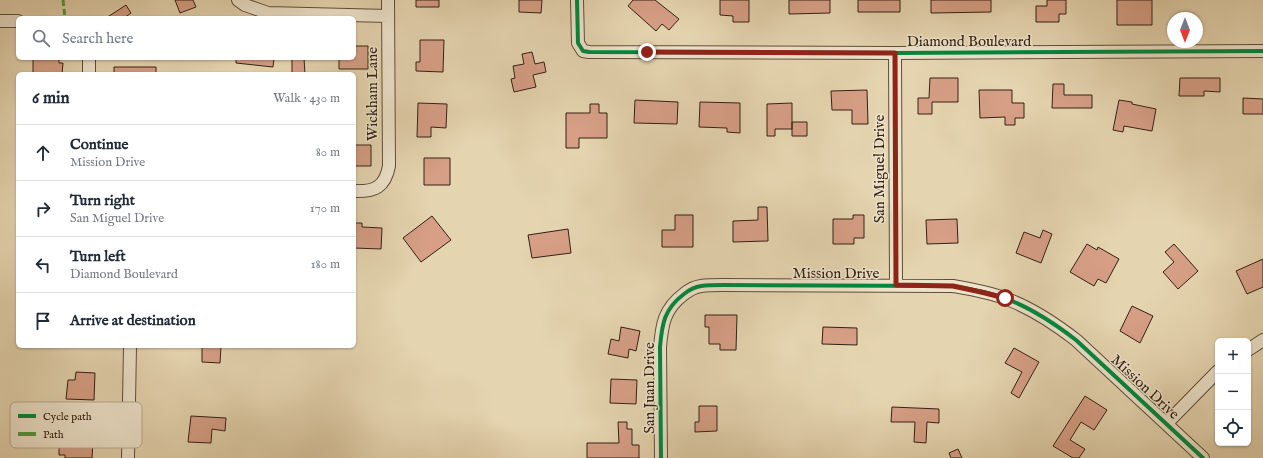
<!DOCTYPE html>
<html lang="en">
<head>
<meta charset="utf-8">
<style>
	body { margin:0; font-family:"IM FELL English",serif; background:#f6f6f7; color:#1f2937 }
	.controls { position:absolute; right:12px; bottom:12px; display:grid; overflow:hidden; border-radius:6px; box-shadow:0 1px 3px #0004 }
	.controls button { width:36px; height:36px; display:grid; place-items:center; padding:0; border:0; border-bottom:1px solid #e0e1e3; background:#fff; color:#1f2937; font:20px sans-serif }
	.compass { position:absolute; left:1167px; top:12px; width:36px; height:36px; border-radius:50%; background:#fff; box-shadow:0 1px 3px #0004; rotate:180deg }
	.stop { position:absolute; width:12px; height:12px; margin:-9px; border:3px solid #8f2418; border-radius:50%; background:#fff }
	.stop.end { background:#8f2418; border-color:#fff; box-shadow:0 1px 4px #0008 }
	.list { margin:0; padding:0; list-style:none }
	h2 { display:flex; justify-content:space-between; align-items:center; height:52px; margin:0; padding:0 16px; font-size:17px }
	h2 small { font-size:13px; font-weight:400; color:#747a83 }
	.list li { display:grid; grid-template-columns:26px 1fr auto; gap:12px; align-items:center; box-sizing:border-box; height:56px; padding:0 16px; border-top:1px solid #e0e1e3 }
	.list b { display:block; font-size:15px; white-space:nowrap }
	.list p { margin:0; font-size:13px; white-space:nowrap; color:#747a83 }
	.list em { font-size:13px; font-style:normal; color:#747a83 }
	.icon { flex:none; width:22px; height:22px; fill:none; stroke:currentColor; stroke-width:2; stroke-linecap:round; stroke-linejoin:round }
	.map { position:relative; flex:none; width:1263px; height:458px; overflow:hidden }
	.search { position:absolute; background:#fff; box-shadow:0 1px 3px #0004; left:16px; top:16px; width:340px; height:44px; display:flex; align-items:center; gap:10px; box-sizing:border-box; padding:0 14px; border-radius:6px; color:#747a83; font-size:15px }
	.panel { position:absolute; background:#fff; box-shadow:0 1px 3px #0004; left:16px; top:72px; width:340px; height:276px; border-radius:6px }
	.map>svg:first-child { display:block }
	.building { fill:#d69f86; stroke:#342012 }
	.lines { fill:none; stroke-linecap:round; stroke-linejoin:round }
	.minor-casing { stroke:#604d39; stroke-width:14 }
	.minor { stroke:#ede3cb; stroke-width:12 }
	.quiet { stroke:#519a3c; stroke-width:3; stroke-dasharray:6 3; stroke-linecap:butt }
	.cycleway-casing { stroke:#ede3cb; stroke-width:6 }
	.cycleway { stroke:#00873e; stroke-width:4 }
	.route { stroke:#8f2418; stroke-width:5 }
	.labels { text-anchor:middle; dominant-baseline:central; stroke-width:3; stroke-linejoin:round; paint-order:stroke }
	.street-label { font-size:15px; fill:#342012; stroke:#ede3cb }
	.key { fill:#ede3cb; stroke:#b6a894; stroke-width:1 }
	.key-label { font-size:11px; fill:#342012 }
</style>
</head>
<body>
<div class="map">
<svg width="1263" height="458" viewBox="0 0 1263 458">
	<rect width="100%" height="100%" fill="#e4d4af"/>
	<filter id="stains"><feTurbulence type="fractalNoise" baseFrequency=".005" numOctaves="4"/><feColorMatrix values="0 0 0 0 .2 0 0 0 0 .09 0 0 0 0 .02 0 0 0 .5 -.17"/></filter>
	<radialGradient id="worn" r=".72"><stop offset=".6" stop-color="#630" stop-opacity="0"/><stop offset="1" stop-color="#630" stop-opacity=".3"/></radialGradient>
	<!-- building -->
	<path class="building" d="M175,0H193L196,7L180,13Z
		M416,0H439V7H416Z
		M519,0H542L541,13L519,12Z
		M633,0H655L679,19L669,30L662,24L656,31L628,6Z
		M720,0H749V22H733V16L720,15Z
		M789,0H830V13L789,14Z
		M858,0H900V12H858Z
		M931,0H991V12L931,13Z
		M1047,0H1066V14H1059V22H1036V6H1047Z
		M1117,0H1152V25H1117Z
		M126,5L131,13L124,18H106Z
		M420,40H444L443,72L416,71V62H420Z
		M354,46H368V69H339V58H354Z
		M532,52L535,64L544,62L546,72L533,75L536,87L514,92L511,79L515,78L513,66L524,64L522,54Z
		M33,58H59V63H63L62,74H33Z
		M236,58H274L273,67L236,63Z
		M292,58H304L305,74H292Z
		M114,67H156V74H114Z
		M930,78H958V102H932V114H918V98H929Z
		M1180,78H1220V92L1204,91V96H1179Z
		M1053,84H1064V95H1092V108H1052Z
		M867,90L868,124H852V110H832L831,91Z
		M979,90H1012V103H1024V118H1015V125H1005V117L980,118Z
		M1243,98L1263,99V114H1243Z
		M635,100L678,102L677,124L634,123Z
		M1119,100L1132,102V104L1156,109L1152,131L1124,126L1123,132L1113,130Z
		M700,102L740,103V133L727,132V128L699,127Z
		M418,103L447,104L446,128L431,127V137H417Z
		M792,103V129H775V136H767V104Z
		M590,104H599V113H607V138H579V148H566V113H590Z
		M792,122H807V136H792Z
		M354,145H371V166H354Z
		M424,158H450V185H424Z
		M758,207H767L768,241L733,242V221L758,220Z
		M675,215H693V247H662V230H675Z
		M853,215H864V238H854V244H833V219H853Z
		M432,216L451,240L421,262L403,238Z
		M957,219L958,243L927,244L926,220Z
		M354,223H362V227L382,228L381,249L354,248Z
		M568,229L571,253L532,258L528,235Z
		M1043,230L1052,234L1041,263L1016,253L1024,232L1040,238Z
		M1087,244L1097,250L1098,247L1119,259L1106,283L1098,279L1094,286L1070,272Z
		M1174,244L1198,271L1178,289L1163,272L1174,262L1165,252Z
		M1263,259V287L1247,294L1236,271Z
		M1132,306L1153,316L1140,343L1120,331Z
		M705,315H737L736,350H720V344H709V327H705Z
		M621,327L640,331L636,351L629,349L628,358L608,354L611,339L619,341Z
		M823,327L857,328V345L822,344Z
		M202,346H221L220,363L202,362Z
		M1014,348L1039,362L1019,398L1011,393L1022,372L1005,363Z
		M76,372L95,373L94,400L66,399L68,380H75Z
		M611,379L637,380L636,404L610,403Z
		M1085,396L1107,410L1094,430L1081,422L1070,440L1085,449L1079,458H1073L1053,446Z
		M699,406H717V431L695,432V422H699Z
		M892,407L939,409V423L927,422L926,443L914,442L915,422H891Z
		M191,416L226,418L225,431L212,429L211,443L188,442Z
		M618,422H627V429H632V445H639V458H587V443H619Z
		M59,440L93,441L92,458H65V455H59Z
		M958,449L962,458H951L949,453Z"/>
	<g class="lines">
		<!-- minor casing -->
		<g class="minor-casing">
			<path id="minor" d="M238,0L245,5L268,13L388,16
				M577,0L578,43L583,51L589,52L895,53L1263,51
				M0,21H18
				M895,53L896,285
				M89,74V58
				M354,191C375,192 385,187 389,166L388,0
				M1248,350L1263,340
				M1167,423L1218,371
				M128,458L130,346
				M661,458L660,347C662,324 664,309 684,294C689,290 694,287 701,286C708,285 716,285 723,285L953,286C970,289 988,292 1004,298C1030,307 1054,323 1076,340L1203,458"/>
		</g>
		<!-- minor -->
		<use href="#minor" class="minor"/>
		<!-- quiet -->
		<path class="quiet" d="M63,0L65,18"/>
		<!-- cycleway casing -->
		<g class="cycleway-casing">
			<path id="cycleway" d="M577,0L578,43L583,51L589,52L895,53L1263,51
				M661,458L660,347C662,324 664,309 684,294C689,290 694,287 701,286C708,285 716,285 723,285L953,286C970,289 988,292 1004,298C1030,307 1054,323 1076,340L1203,458"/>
		</g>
		<!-- cycleway -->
		<use href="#cycleway" class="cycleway"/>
	</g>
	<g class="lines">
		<!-- route -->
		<path class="route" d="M647,52L895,53L896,285L953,286L981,292L1005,298"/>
	</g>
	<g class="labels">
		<!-- street labels -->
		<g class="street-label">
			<text x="969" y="41">Diamond Boulevard</text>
			<text transform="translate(372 94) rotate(-90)">Wickham Lane</text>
			<text transform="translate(879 169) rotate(-90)">San Miguel Drive</text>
			<text x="836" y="273">Mission Drive</text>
			<text transform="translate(1145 387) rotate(43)">Mission Drive</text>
			<text transform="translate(649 388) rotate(-90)">San Juan Drive</text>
		</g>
	</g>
	<!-- legend -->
	<rect x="10" y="402" width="132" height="46" rx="6" class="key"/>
	<rect x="18" y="414" width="18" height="4" fill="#00873e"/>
	<rect x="18" y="432" width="18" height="4" fill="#519a3c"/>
	<g class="key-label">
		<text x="43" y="420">Cycle path</text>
		<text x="43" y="438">Path</text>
	</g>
	<rect width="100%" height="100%" filter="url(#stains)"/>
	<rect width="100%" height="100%" fill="url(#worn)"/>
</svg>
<div class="controls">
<button>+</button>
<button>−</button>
<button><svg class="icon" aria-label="locate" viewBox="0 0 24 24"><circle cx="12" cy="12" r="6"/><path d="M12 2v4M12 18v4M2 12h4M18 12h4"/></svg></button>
</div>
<svg class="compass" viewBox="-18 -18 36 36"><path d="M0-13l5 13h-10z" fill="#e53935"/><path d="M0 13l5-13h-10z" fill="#747a83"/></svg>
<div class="stop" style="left:1005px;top:298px"></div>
<div class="stop end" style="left:647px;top:52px"></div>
<div class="search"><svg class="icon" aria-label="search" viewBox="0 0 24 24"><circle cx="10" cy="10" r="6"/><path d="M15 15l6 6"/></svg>Search here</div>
<section class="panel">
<h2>6 min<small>Walk · 430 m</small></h2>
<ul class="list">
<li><svg class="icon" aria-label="ahead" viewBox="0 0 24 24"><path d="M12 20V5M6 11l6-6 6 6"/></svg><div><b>Continue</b><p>Mission Drive</p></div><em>80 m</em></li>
<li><svg class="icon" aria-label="right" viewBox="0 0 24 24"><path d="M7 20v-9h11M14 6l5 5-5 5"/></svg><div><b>Turn right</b><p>San Miguel Drive</p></div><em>170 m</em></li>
<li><svg class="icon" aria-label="left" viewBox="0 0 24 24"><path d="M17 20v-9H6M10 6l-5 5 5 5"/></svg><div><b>Turn left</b><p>Diamond Boulevard</p></div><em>180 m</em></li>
<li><svg class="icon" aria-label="arrive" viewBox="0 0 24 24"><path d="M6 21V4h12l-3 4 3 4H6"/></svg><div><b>Arrive at destination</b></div></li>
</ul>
</section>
</div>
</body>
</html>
